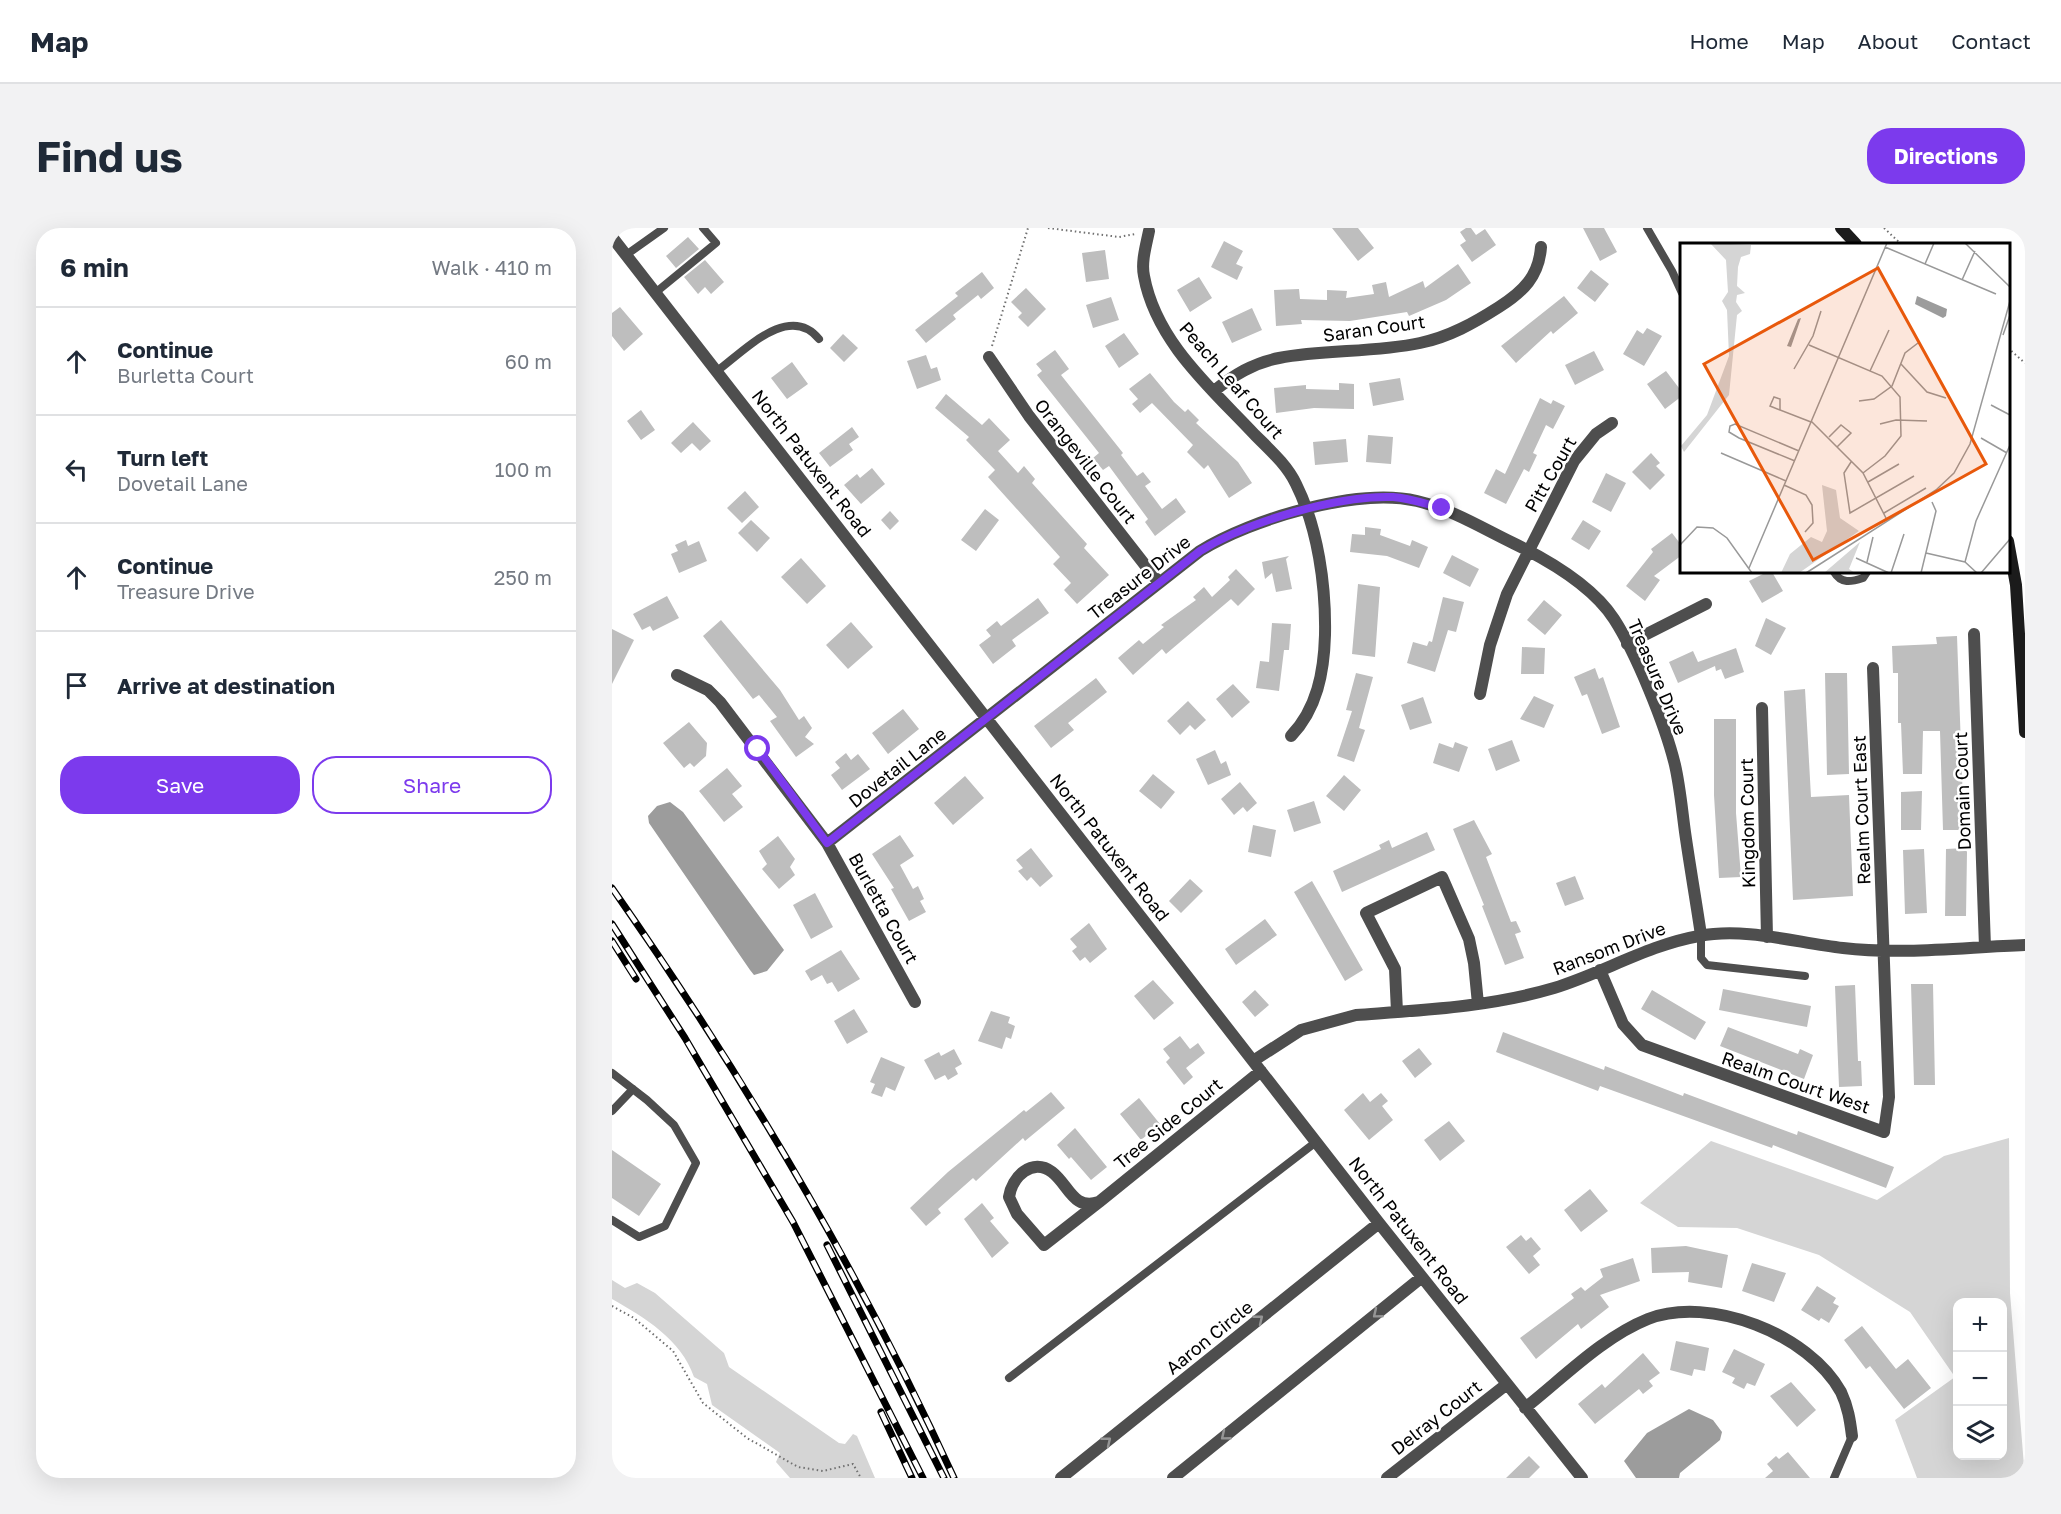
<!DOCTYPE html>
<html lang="en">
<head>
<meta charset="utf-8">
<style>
	body { margin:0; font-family:"Golos Text",sans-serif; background:#f2f2f3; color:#1f2937 }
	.controls { position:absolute; right:18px; bottom:18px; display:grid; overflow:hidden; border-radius:12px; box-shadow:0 6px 24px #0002 }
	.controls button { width:54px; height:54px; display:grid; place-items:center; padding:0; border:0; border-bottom:2px solid #e0e1e3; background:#fff; color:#1f2937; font:30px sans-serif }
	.stop { position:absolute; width:18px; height:18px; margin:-14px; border:4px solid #7c3aed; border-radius:50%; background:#fff }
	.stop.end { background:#7c3aed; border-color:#fff; box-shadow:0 2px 6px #0008 }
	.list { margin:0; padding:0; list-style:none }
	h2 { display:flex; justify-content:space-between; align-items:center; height:78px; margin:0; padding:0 24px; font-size:26px }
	h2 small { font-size:20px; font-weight:400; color:#747a83 }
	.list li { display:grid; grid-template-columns:39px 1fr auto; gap:18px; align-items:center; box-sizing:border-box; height:108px; padding:0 24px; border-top:2px solid #e0e1e3 }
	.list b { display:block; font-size:22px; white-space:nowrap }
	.list p { margin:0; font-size:20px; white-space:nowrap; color:#747a83 }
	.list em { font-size:20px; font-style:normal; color:#747a83 }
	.actions { display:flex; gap:12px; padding:18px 24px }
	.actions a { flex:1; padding:14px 0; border:2px solid #7c3aed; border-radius:24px; text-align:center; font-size:21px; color:#7c3aed }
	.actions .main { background:#7c3aed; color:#fff }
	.icon { flex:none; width:33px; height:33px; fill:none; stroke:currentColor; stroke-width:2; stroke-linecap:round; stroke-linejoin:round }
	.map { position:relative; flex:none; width:1413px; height:1250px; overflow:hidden; border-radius:24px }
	header { display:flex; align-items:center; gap:36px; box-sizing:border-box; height:84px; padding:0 30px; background:#fff; border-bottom:2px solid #e0e1e3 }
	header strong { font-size:28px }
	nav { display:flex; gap:33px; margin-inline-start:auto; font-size:21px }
	.intro { display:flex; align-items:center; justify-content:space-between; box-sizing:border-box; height:144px; padding:0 36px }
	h1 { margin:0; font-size:42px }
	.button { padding:15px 27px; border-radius:24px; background:#7c3aed; color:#fff; font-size:21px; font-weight:700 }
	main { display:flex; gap:36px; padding:0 36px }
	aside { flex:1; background:#fff; border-radius:24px; box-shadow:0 6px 24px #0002 }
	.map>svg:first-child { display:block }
	.green { fill:#d5d5d5; fill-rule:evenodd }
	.water { fill:#9c9c9c }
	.building { fill:#bebebe }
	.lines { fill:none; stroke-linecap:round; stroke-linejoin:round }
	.path { stroke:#707070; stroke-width:2; stroke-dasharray:1.5 3; stroke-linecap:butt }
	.service { stroke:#4e4e4e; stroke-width:8 }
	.minor { stroke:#4e4e4e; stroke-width:12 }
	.secondary { stroke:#1b1b1b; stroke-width:12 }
	.rail-casing { stroke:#000; stroke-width:7 }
	.rail { stroke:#fff; stroke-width:4.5; stroke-dasharray:14; stroke-linecap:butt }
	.oneway { stroke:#959595 }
	.route { stroke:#7c3aed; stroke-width:8 }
	.labels { text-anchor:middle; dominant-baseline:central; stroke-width:5; stroke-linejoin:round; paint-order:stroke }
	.street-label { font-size:18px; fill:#000; stroke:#fff }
	.inset-road { fill:none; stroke:#999; stroke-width:1.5 }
	.view { fill:#e8590c; fill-opacity:0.15; stroke:#e8590c; stroke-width:3 }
	.inset-edge { fill:none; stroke:#000; stroke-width:3 }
</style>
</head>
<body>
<header>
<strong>Map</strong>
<nav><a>Home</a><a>Map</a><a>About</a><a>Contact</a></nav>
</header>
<div class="intro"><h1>Find us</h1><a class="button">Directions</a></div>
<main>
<aside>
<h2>6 min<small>Walk · 410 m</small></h2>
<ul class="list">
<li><svg class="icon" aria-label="ahead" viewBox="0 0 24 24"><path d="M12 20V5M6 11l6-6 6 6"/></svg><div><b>Continue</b><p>Burletta Court</p></div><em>60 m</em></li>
<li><svg class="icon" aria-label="left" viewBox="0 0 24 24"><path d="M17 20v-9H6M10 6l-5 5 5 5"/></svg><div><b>Turn left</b><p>Dovetail Lane</p></div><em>100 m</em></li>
<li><svg class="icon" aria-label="ahead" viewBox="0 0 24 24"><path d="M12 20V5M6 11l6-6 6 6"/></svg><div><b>Continue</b><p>Treasure Drive</p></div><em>250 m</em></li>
<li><svg class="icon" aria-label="arrive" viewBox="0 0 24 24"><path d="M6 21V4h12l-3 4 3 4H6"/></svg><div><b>Arrive at destination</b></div></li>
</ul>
<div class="actions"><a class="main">Save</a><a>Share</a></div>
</aside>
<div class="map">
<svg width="1413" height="1250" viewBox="0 0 1413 1250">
	<rect width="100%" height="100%" fill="#fff"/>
	<!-- green -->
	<path class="green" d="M1397,910L1398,1065L1413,1250H1305L1283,1192L1343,1149L1298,1084L1207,1027L1125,1000L1066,999L1028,975L1099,913L1265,972L1332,928ZM1390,1074V1228H1346V1074Z
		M0,1052L13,1060L25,1055L43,1065L112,1125L117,1139L227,1215L233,1216L241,1206L245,1208L263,1250H178L164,1234L168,1225L100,1177L95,1156L82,1149C69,1111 33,1090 0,1071Z"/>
	<!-- water -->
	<path class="water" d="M58,574L71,584L172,722L155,743L142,747L138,742L37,595L36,588L45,578Z
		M1077,1181L1101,1192L1110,1204L1108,1212L1068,1245L1067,1250H1024L1012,1233L1035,1205Z"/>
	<!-- building -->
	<path class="building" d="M720,0H746L762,20L746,33Z
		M854,0H859L864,7L873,1L884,17L860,34L848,17L854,13L848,4Z
		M971,0H992L1005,24L988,33Z
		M76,9L87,21L64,40L54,28Z
		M612,13L631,23L624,36L631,39L625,52L599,39Z
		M493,22L497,51L474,54L470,25Z
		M93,32L112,54L99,66L93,59L86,66L72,49Z
		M846,36L859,55L834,72L797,88L795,84L738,93L689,92L690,96L664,98L662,62L687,61L688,71L715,72V62L735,63L734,70L762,66L760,57L774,54L777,69L811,53L813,60Z
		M979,42L997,56L983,74L965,60Z
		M370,44L382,60L369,71L366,67L341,87L344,91L314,115L303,102L346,68L343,65Z
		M587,49L600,70L578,84L565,62Z
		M414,60L434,81L416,99L406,89L410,85L399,74Z
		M952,68L966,85L941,106L939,103L904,135L889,118Z
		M499,69L507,92L481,100L474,77Z
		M8,79L31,106L12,123L0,108V85Z
		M640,80L650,102L620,115L610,94Z
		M1035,100L1050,108L1032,138L1011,126L1025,102L1031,106Z
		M512,105L527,126L507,140L493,118Z
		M231,106L246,120L232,134L218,120Z
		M443,122L457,141L449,147L511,225L509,227L525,248L531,244L539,254L533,258L550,281L564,270L574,284L543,308L533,294L536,291L497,238L491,242L481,230L487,225L425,147L430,143L424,136Z
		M982,123L992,142L963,157L953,137Z
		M314,127L319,141L325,139L329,152L305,161L295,133Z
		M180,134L196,156L175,171L159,150Z
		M1054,143L1070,164V168L1053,181L1035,156Z
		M538,145L562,174L573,184L576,181L587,192L584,195L626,234L640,255L617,270L596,237L592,241L575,224L581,217L540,175L528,185L520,176L526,171L517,161Z
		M788,150L792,172L761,178L757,155Z
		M727,155L742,156V181L702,180L664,185L662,160L694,157V161L727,162Z
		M334,166L370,197L377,190L398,212L386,223L406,245L412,238L423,251L420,255L475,316L472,320L497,347L465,376L452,362L459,355L441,336L448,329L376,249L383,242L354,212L357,209L323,180Z
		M928,170L939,176L941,172L953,178L941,201L934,197L921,225L925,227L917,244L912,241L894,276L872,265L884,241L893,246Z
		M29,182L43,202L29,212L15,193Z
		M81,194L99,213L88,223L80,215L69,225L59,215Z
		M240,199L247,209L237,216L241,222L218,239L207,225Z
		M756,207L781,209L779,236L754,234Z
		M734,211L736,234L703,237L701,214Z
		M1039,225L1048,235L1044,238L1053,247L1038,262L1020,244Z
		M260,240L273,256L249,276L232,257L245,246L248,250Z
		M994,245L1014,255L999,284L980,274Z
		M133,263L147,279L130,295L115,280Z
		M373,281L387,292L364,323L349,312Z
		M278,283L287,293L278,302L269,292Z
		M139,292L158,310L145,324L126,305Z
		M971,292L989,303L977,322L959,311Z
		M753,299L769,301L768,307L798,318L800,312L816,319L807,340L775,328L738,324L740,306L753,307Z
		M1060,305L1070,318V327L1042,348L1048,352L1033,373L1014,358L1041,324L1039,321Z
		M74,312L76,318L87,313L95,333L67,345L59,326L66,323L63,317Z
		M840,327L867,341L858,359L831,345Z
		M677,328L674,331L680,361L664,364L660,345L653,351L650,334Z
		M189,330L214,358L195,376L169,349Z
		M624,341L643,361L626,378L619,371L554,426L550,421L521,447L506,430L527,412L531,416L552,399L549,397L584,372L581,369L592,359L600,369L618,352L616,349Z
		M1155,344H1160L1171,363L1150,375L1137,353Z
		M746,356L768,359L763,429L740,426Z
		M55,368L67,390L41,403L38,398L30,402L21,386Z
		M831,369L852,374L844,404L836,402L823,444L795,435L801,414L815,418L817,413L820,414Z
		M426,370L437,385L400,412L404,418L381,436L367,417L379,408L374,402L385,393L389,398Z
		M932,372L950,387L933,407L915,392Z
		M1154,390L1174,400L1159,427L1143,418Z
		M109,392L168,462L187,492L192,488L200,500L193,509L202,516L184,529L158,493L165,489L147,467L141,471L91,408Z
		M239,394L261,419L236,441L214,417Z
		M660,395L679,396L677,422H672L667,463L644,460L648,433L657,434Z
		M0,401L22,412L0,456Z
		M1345,408L1352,602H1331L1328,503H1311L1310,546H1291L1289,495H1286V445H1281L1280,418L1325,416L1324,409Z
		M910,419L933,420L932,446H909Z
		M1124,420L1132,444L1113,451L1109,441L1104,443L1103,438L1066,455L1057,434L1081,423L1086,434Z
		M983,440L987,451L991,449L1008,499L990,506L975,466L970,468L962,449Z
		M744,445L761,449L747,500L753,502L742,534L725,528L740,483L734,482Z
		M1213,445H1235L1237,546L1215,547Z
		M484,450L495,464L456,495L462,502L439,520L422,498Z
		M621,456L638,474L620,490L604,471Z
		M1193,461L1199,569L1237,567L1241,668L1181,672L1172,463Z
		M922,468L942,477L932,500L908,491Z
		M811,469L820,495L798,502L789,477Z
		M576,473L594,492L583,502L578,497L568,507L555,493Z
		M291,481L307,501L276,526L260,505Z
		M1102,491H1124V585L1129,649L1107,650L1102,567Z
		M77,494L95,515L94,528L82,539L78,535L72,540L51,515Z
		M900,512L908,533L884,543L876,521Z
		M843,514L856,519L847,544L821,535L827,515L841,520Z
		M603,522L609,536L614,533L619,547L596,557L584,531Z
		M234,525L239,532L246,526L258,541L230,562L219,547L228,540L223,534Z
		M115,540L130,558L120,566L131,579L112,594L87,563Z
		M541,546L563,564L549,581L527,563Z
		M732,547L749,562L732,583L714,568Z
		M353,548L372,570L341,597L322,575Z
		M628,554L645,575L635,584L631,579L622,587L609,571Z
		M1310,563L1309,602H1289V564Z
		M702,573L709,595L682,604L675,582Z
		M862,592L880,626L874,629L899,694L904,693L909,704L903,706L912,730L893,737L870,678L872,677L841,601Z
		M641,597L664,602L659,629L636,624Z
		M815,604L823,622L730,664L721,643L769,621L767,617L777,612L780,620Z
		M288,607L302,628L288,637L301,661L306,658L312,671L308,673L314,684L297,693L279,661L282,660L260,626Z
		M166,608L183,631L178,639L183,647L167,661L150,641L155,636L147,623Z
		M419,620L441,648L428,659L419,649L415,653L406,643L411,640L404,632Z
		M1353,620L1355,624L1354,688H1333L1334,621Z
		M1312,621L1315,685L1293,686L1291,622Z
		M963,648L972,671L953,678L944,655Z
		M578,651L591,663L569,685L557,673Z
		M700,653L751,742L733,753L682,664Z
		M203,665L221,699L199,711L181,677Z
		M653,691L665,707L624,737L613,721Z
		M477,695L495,721L478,735L473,729L468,733L460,723L465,719L458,711Z
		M229,722L248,751L226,764L220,754L215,756L210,747L199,753L193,743Z
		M541,752L562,775L542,792L522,768Z
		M1299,756H1321L1323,857H1302Z
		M1243,757L1246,833H1249L1250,858L1227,859L1223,758Z
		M1111,761L1199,778L1195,799L1107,782Z
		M643,762L657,777L643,789L630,774Z
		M1040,762L1094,794L1083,812L1029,781Z
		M242,781L256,804L235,816L222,793Z
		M379,783L398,789L396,795L403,798L399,811L394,809L390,821L366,813Z
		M1116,799L1186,826L1188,821L1201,827L1192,851L1108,818Z
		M891,804L992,842L993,838L1071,868L1072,865L1185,907L1186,903L1282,939L1274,960L1161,917L1160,920L988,858L986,863L884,824Z
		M568,808L578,821L586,815L593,825L574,840L581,849L572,857L554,834L558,830L551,821Z
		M807,820L820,836L803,850L790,833Z
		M342,821L350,836L343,840L346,846L336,852L333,847L323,852L312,832L327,824L329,828Z
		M269,829L293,839L283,863L274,859L270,869L259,865L263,856L258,854Z
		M439,864L453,880L413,913L411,910L364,953L361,950L326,981L329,985L314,998L298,980L336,944L412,882L414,884Z
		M751,865L758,874L769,865L776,873L770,878L781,892L757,912L732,882Z
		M527,870L548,896L529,912L508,886Z
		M837,893L853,913L828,933L812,912Z
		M463,900L495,939L479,952L459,929L457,931L445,917Z
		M0,922L49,956L27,988L0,970Z
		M978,961L996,983L969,1004L952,982Z
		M370,975L382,990L378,993L397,1015L380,1030L352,991Z
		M909,1007L914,1013L919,1009L929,1021L921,1028L928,1037L917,1046L894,1019Z
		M1074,1018L1116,1027L1110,1060L1076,1054L1077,1044L1040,1045L1039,1020Z
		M1021,1030L1028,1053L988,1067L997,1079L969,1101L966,1096L924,1131L908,1110L962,1070L959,1066L969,1059L973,1063L991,1049L988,1041Z
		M1140,1035L1174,1045L1162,1074L1130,1063Z
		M1205,1058L1224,1070L1221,1075L1227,1078L1217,1095L1209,1090L1207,1093L1189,1082Z
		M1250,1098L1284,1141L1296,1131L1319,1160L1292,1181L1258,1138L1254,1141L1232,1112Z
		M1064,1113L1097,1120L1093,1143L1082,1141L1080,1148L1058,1142Z
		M1122,1121L1153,1136L1143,1158L1135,1155L1132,1161L1120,1155L1123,1150L1110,1144Z
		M1031,1125L1048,1145L1037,1153L1041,1158L1031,1166L1027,1161L983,1196L966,1176L990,1156L993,1160Z
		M1179,1154L1204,1182L1185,1199L1158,1168Z
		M1176,1224L1198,1250H1153L1161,1243L1155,1236L1164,1228L1167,1231Z
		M917,1228L928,1239L917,1250H894Z"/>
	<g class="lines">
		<!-- path -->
		<path class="path" d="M436,0L507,9L523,6
			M1272,0L1289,16
			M380,118L416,0
			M1396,120L1413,135
			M0,1078L22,1090L61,1123L91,1175L135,1210L186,1239L211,1243L241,1236L249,1250"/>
		<!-- service -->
		<path class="service" d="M1035,0L1060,43L1070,65
			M14,27L52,0
			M43,65L104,15L91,0
			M105,143C131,124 177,74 207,111
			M1222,344C1229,356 1239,354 1251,350L1255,344
			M1089,707V730L1095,737L1193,748
			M0,845L35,872L62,897L84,935L53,998L27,1009L0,992
			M0,883L21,861
			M397,1150L704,914
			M1222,1250L1240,1208"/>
		<!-- minor -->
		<path class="minor" d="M537,3C534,18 529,34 532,48C544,114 600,161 643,207C658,222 675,237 684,256C706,300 714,358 713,407C712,444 705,481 679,508
			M0,9L767,995L970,1250
			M377,129L417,188L547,355
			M602,163C622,147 641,135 667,130C713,121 761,125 808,115C837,109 862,95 887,79C911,64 927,48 929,19
			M1362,406L1373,719
			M1015,416L1094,376
			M65,447L96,462L108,474L215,615L303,774
			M868,466L878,417L895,366L962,233L984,206L1000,195
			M1150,480L1155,709
			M215,615L588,323C639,291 746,259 805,273C839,281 870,300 901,315C936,332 980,357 1002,391C1024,425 1053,496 1063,537C1068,559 1070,582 1073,604C1078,639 1084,673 1089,707
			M988,742L1011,796L1030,817L1272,904L1277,869L1261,440
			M785,784L783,741L754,685L830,649L857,711L862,735L866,776
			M641,833L689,802L744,787C811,782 878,779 942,760C991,745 1036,717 1087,708C1134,699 1185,715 1231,720C1291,727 1353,719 1413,717
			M487,974L432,1017L405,986L397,969C400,949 420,929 440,944C457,957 461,983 487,974L649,843
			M913,1180C951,1150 991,1109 1036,1091C1098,1067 1197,1106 1229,1164C1236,1179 1238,1192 1240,1208
			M449,1250L767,995
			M561,1250L810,1049
			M775,1250L895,1156"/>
		<!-- secondary -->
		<path class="secondary" d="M1229,0L1244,16
			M1396,313L1404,357L1413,504"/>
		<!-- rail casing -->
		<g class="rail-casing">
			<path id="rail" d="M0,660C131,847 247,1042 342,1250
				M0,696L73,810L181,994L311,1250
				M0,713L24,751
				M215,1017L332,1250
				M269,1184L300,1250"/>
		</g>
		<!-- rail -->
		<use href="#rail" class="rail"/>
	</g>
	<!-- one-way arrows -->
	<defs><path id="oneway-chevron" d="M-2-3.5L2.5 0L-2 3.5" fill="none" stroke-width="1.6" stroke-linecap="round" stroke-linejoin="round" transform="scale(1.5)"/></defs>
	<g class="oneway">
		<use href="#oneway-chevron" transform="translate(765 1086) rotate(141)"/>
		<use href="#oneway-chevron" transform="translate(647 1091) rotate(-39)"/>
		<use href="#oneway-chevron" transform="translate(613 1208) rotate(141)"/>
		<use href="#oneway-chevron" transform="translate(495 1213) rotate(-39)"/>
	</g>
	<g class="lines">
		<!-- route -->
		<path class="route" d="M146,521L215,615L588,323C635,294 725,267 781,269C797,270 814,276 830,280"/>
	</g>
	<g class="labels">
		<!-- street labels -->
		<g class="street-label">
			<text transform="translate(762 100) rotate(-8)">Saran Court</text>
			<text transform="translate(620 152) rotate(49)">Peach Leaf Court</text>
			<text transform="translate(474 233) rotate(52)">Orangeville Court</text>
			<text transform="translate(200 235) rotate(52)">North Patuxent Road</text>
			<text transform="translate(938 246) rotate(-60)">Pitt Court</text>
			<text transform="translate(527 349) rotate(-38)">Treasure Drive</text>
			<text transform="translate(1046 449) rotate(67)">Treasure Drive</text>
			<text transform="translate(285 539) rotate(-38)">Dovetail Lane</text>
			<text transform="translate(1350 563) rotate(-92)">Domain Court</text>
			<text transform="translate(1249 582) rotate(-92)">Realm Court East</text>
			<text transform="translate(1135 595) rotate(-91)">Kingdom Court</text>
			<text transform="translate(498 619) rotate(52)">North Patuxent Road</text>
			<text transform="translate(272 680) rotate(61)">Burletta Court</text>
			<text transform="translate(997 720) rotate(-21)">Ransom Drive</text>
			<text transform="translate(1184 854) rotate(19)">Realm Court West</text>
			<text transform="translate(556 895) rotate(-39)">Tree Side Court</text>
			<text transform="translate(797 1002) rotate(52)">North Patuxent Road</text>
			<text transform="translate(597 1109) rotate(-39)">Aaron Circle</text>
			<text transform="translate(824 1189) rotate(-38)">Delray Court</text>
		</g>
	</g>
	<!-- overview -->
	<g transform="translate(1068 15)">
		<rect width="330" height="330" fill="#fff"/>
		<path d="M30,0L71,2L70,11L61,14L58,24L57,43L65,50L57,52L56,59L62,68L57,72L49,152L4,209L1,203L27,172L49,113L47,67L42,58L48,49L46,17ZM142,242L156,247L160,275L179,288L119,330H101L110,311L131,294L142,299L147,288ZM180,299L169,326L175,330H144Z" fill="#d5d5d5"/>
		<path d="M237,53L267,66L266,73L263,75L235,61ZM121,75L111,104L107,103L118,76Z" fill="#9c9c9c"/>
		<path class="inset-road" d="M285,0L330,44M205,4L316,51M245,21L254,0M282,37L295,8M323,92L330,72M129,102L202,133L220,154L221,193L205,213L183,230M221,121L247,149L266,155M114,126L133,93L141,68M190,128L209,87M179,158L194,156L212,143L225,110L238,100M311,162L330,172M100,167L90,163L94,154L100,156V167L131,179M131,178L183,230L207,277M200,181L216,177L247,178M149,194L161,182L171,190L157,204M301,195L327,210M41,210L106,238M115,218L59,195L49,189L50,183L55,181L119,208M171,219L164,230L170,270L234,233M188,239L219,221M104,242L126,252L132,262L133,280L125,289M204,270L246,245M0,302L17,284L33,285L47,295L72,330M246,310L285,319L297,330M176,315L209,330M187,319L193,294M285,319L296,278L330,202M69,325L207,0M126,330L256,247L274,230L290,201L330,58M211,330L224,291M241,330L256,268L252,259M301,330L330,296"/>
		<path class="view" d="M198,25L306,221L133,317L24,121Z"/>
		<rect width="330" height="330" class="inset-edge"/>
	</g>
</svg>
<div class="controls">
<button>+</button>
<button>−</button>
<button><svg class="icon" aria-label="layers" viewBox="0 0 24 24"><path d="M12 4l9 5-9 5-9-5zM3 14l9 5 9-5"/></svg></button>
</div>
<div class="stop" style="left:146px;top:521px"></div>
<div class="stop end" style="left:830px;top:280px"></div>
</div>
</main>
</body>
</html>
